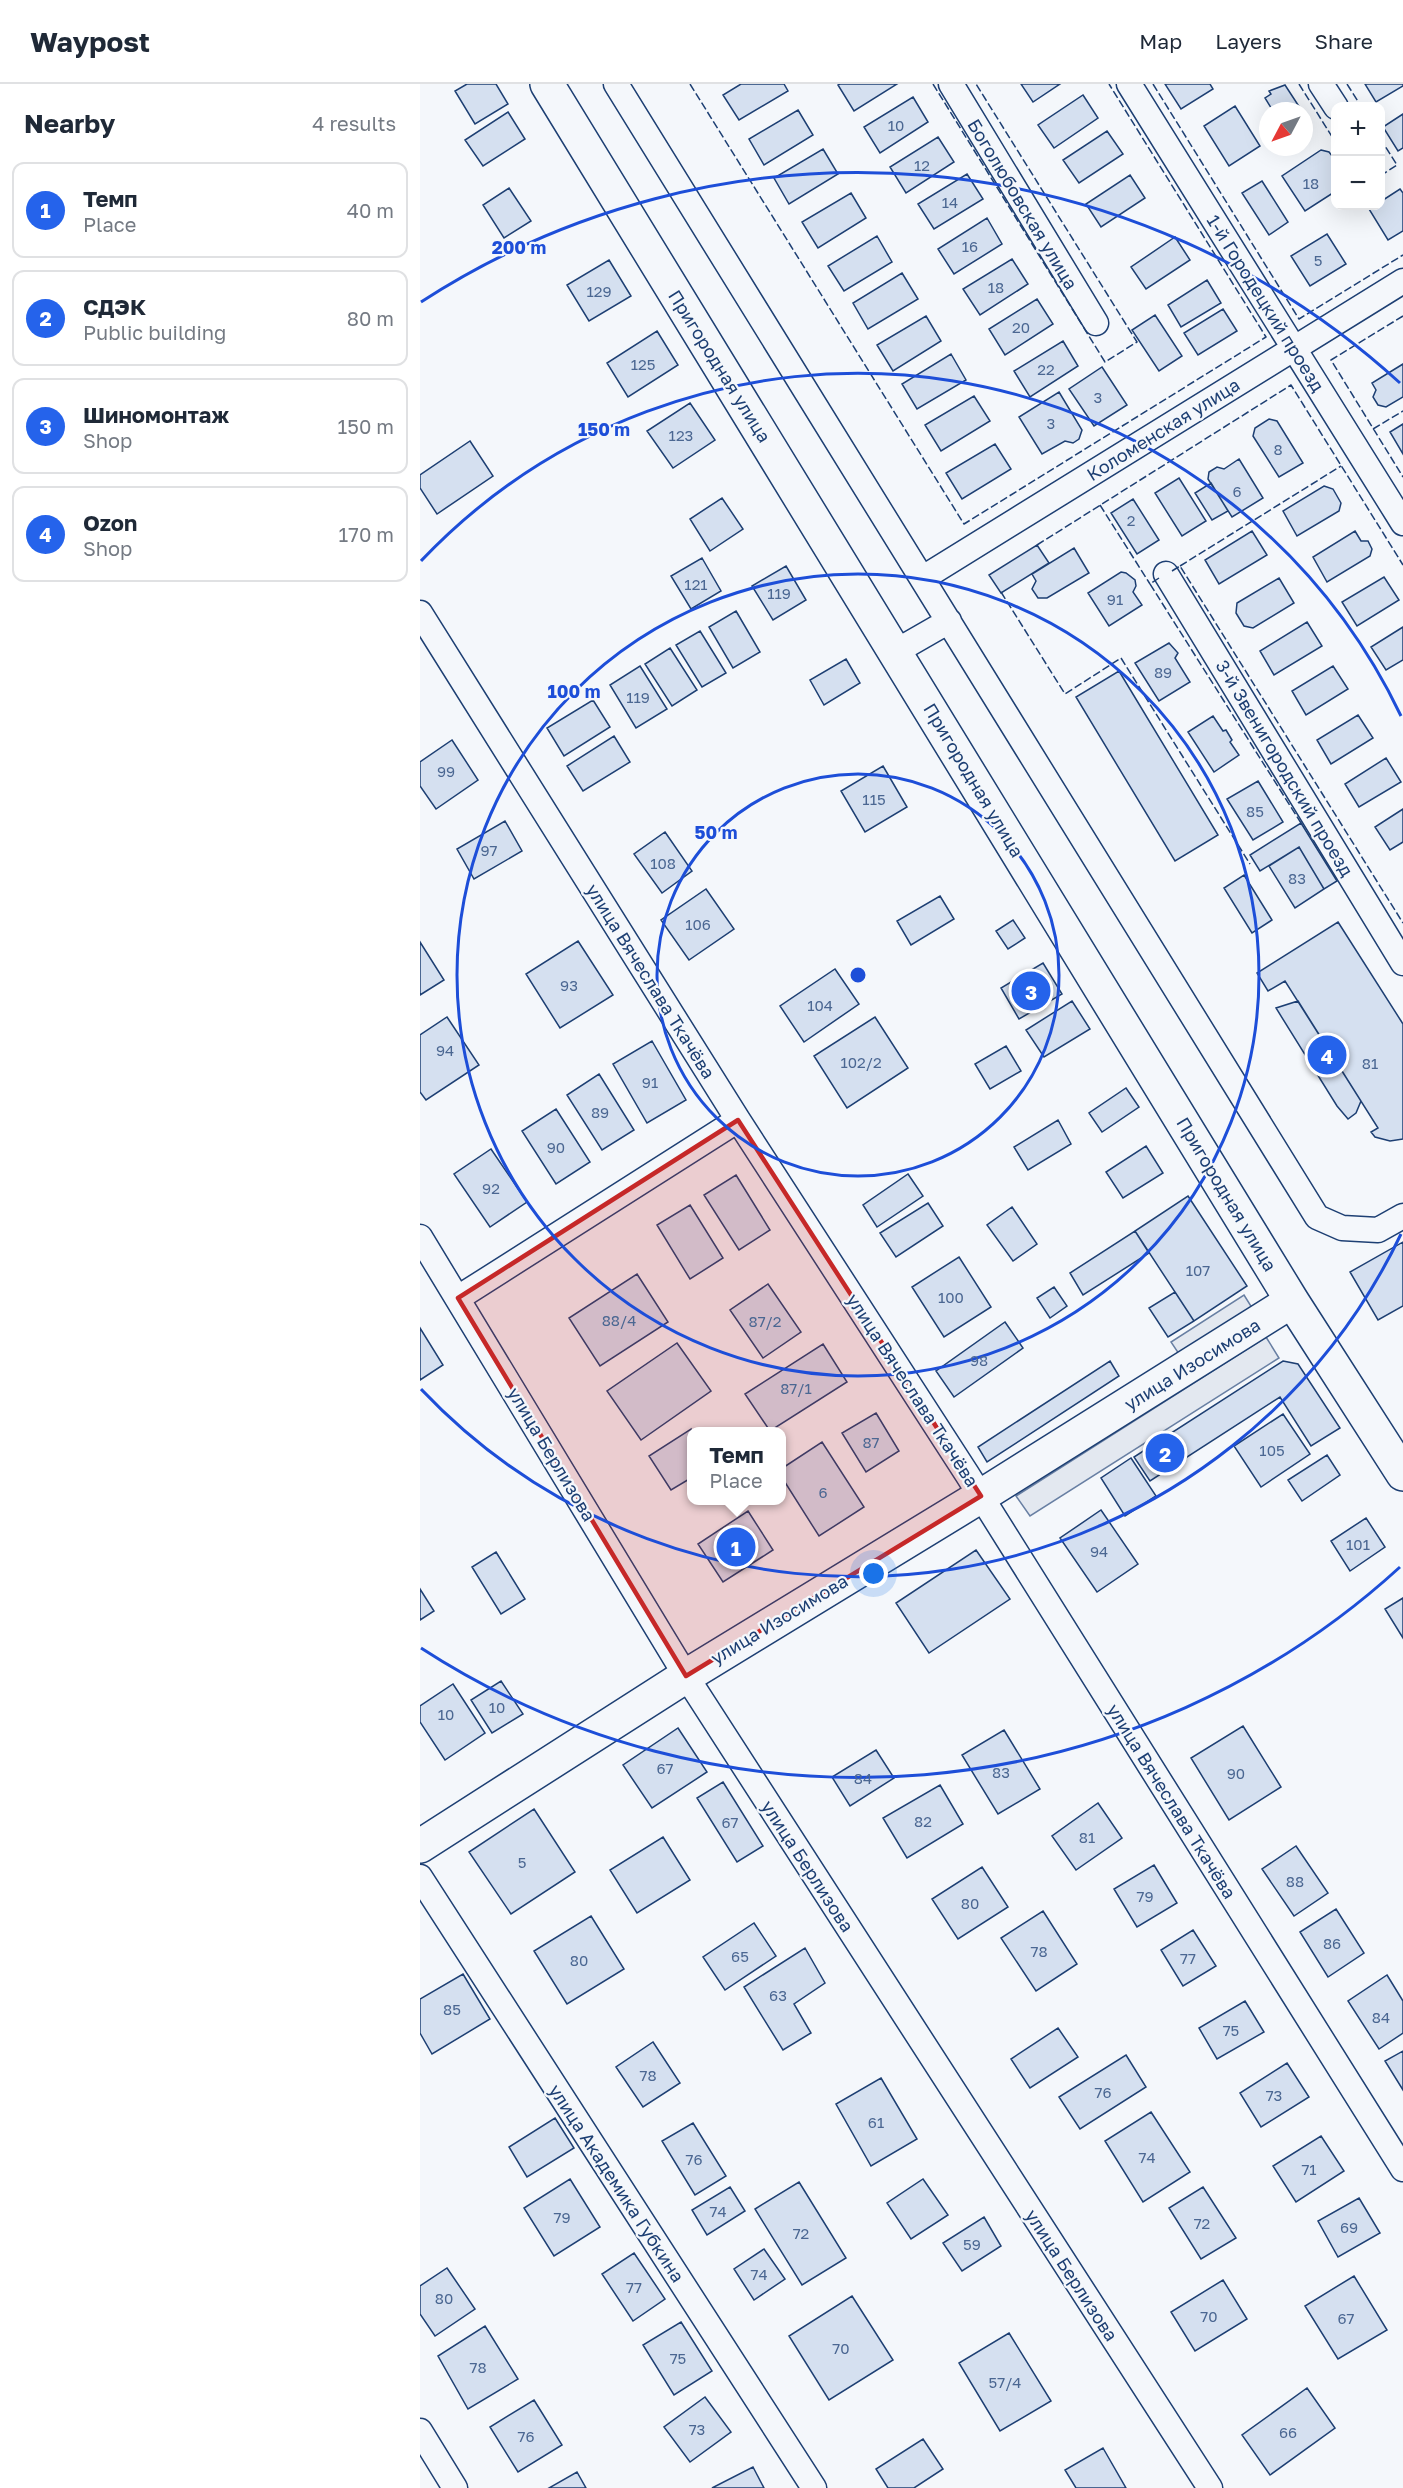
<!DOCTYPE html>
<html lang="en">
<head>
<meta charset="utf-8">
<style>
	body { margin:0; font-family:"Golos Text",sans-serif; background:#f6f6f7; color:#1f2937 }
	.controls { position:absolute; right:18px; top:18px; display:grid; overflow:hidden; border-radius:12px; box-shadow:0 6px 24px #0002 }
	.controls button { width:54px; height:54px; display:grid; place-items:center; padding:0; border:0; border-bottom:2px solid #e0e1e3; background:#fff; color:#1f2937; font:30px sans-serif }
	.compass { position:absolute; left:839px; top:18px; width:54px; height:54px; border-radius:50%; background:#fff; box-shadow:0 6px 24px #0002; rotate:229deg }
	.you { position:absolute; left:454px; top:1490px; width:21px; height:21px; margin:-15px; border:4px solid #fff; border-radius:50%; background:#1a73e8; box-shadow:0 0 0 9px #1a73e833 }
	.badge { display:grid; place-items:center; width:39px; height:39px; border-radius:50%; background:#2563eb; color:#fff; font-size:20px; font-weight:700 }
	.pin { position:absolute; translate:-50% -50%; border:3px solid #fff; box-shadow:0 2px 6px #0006 }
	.popup { position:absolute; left:267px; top:1343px; width:99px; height:78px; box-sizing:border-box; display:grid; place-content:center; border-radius:12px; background:#fff; filter:drop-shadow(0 2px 4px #0005); font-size:20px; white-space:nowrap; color:#747a83 }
	.popup b { font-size:22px; color:#1f2937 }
	.popup::after { content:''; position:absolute; left:50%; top:100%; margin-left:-12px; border:12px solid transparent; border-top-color:#fff }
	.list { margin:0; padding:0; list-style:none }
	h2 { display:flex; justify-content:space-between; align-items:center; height:78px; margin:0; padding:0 24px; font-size:26px }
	h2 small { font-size:20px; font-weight:400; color:#747a83 }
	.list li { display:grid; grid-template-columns:39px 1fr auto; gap:18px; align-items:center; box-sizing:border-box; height:96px; margin:0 12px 12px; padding:0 12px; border:2px solid #e0e1e3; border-radius:12px }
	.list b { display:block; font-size:22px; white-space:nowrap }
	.list p { margin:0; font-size:20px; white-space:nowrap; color:#747a83 }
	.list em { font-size:20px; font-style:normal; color:#747a83 }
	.map { position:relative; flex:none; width:983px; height:2404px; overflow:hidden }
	header { display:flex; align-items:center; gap:36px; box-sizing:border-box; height:84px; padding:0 30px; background:#fff; border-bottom:2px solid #e0e1e3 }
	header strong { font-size:28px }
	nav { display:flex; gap:33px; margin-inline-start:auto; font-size:21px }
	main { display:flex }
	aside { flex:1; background:#fff }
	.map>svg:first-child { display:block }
	.parking { fill:#e3e8f0; stroke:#687fa3; stroke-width:1.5 }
	.building { fill:#d5e0f0; stroke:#1d3f73; stroke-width:1.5 }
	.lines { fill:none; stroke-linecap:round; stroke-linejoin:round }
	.street-casing { stroke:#1d3f73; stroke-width:27 }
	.secondary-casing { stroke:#1d3f73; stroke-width:36 }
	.street { stroke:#f4f7fb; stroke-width:24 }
	.secondary { stroke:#f4f7fb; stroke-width:33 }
	.fence { stroke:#1d3f73; stroke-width:1.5; stroke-dasharray:8 3; stroke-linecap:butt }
	.marked { fill:#c62828; fill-opacity:0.2; stroke:#c62828; stroke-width:4.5; stroke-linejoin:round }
	.ring { fill:none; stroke:#1d4ed8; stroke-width:3 }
	.labels { text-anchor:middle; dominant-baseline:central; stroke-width:4.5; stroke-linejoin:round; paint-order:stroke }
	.number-label { font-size:15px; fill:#4b6792 }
	.street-label { font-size:18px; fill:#1d3f73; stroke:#f4f7fb }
	.centre { fill:#1d4ed8; stroke:#f4f7fb; stroke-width:3 }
	.ring-label { font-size:18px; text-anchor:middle; font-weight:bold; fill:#1d4ed8; stroke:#f4f7fb; stroke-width:4.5; stroke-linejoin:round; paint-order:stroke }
</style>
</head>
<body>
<header>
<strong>Waypost</strong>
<nav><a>Map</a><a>Layers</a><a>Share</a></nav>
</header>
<main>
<aside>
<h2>Nearby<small>4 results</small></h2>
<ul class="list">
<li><span class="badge">1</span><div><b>Темп</b><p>Place</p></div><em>40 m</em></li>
<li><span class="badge">2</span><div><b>СДЭК</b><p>Public building</p></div><em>80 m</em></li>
<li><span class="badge">3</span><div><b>Шиномонтаж</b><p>Shop</p></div><em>150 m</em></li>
<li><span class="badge">4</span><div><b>Ozon</b><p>Shop</p></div><em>170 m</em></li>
</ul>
</aside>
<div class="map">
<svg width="983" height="2404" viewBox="0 0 983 2404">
	<rect width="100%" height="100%" fill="#f4f7fb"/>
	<!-- parking -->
	<path class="parking" d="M824,1211L834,1227L761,1273L751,1258Z
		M846,1253L859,1274L610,1432L596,1412Z"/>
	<!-- building -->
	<path class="building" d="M47,0H76L88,20L55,40L35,7Z
		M321,0H364L368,7L319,36L303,11Z
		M420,0H477L434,27L418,1Z
		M601,0H640L613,18Z
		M745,0H790L793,5L761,25Z
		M945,0H983V2L956,18Z
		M865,1L882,27H853L845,14L851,10L849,7Z
		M663,11L678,34L634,64L618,41Z
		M493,13L508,38L460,69L444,43Z
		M815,22L840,62L809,82L784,42Z
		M378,26L393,51L344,81L329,55Z
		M88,28L105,55L63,82L45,56Z
		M983,30V64L978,67L963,43Z
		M687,47L703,70L659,99L643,76Z
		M518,53L534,78L486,109L470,83Z
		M403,65L418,90L369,120L354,94Z
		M901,66L909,68L916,77V107L885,127L862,92Z
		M547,90L563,115L514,145L498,120Z
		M710,91L725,114L681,143L666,120Z
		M842,97L868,138L849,151L822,109Z
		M89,104L111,137L84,154L63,121Z
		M980,105L983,109V147L968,156L949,125L960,122V118Z
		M431,109L446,134L398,164L382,138Z
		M567,134L582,160L534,190L518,165Z
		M907,150L926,180L890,202L871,172Z
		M457,152L472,178L424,207L408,182Z
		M755,153L770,176L726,205L711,183Z
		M592,175L608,200L560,231L543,205Z
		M189,176L211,212L169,237L147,201Z
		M482,189L498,215L448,245L433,219Z
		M787,196L801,219L761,243L748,221Z
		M617,215L633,240L585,271L569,245Z
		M803,225L817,247L778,271L764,249Z
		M735,231L762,272L739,287L712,246Z
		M506,232L521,257L473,287L457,261Z
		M237,247L258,281L208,313L187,279Z
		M643,257L658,282L610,313L594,287Z
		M531,270L546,296L497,325L482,300Z
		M983,280V313L966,323L958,321L953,313L956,306L952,299Z
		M682,283L707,321L674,342L649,305Z
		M639,308L662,346L659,355L653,359L645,357L622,370L599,333Z
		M554,312L570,337L521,367L505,341Z
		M270,319L295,356L253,384L227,347Z
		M849,335L857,337L883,379L859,393L833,352L835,344Z
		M983,340V370L970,348Z
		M50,357L73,392L17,430L0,404V391Z
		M575,360L591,385L542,415L526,389Z
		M819,375L843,414L812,433L788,395L789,388L797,383L804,385Z
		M759,394L786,437L762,452L735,409Z
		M791,399L808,427L792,436L775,409Z
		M904,402L913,405L921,419L919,427L877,452L863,427Z
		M302,414L323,445L290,467L270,435Z
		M713,415L739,456L717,470L691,429Z
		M832,447L847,471L799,500L785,476Z
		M935,447L941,457H948L952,465L950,472L907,498L893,473Z
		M617,461L629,479L581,509L569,491Z
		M654,464L669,489L627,514H618L612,505L616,497L612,490Z
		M282,474L301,507L271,525L251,492Z
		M366,482L386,516L353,536L332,502Z
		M701,488L706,489L715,496L716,502L713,508L722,521L689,542L668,509Z
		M964,493L979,516L937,542L922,518Z
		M859,494L874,519L833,544L824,542L816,529L817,519Z
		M316,527L340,568L313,584L289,543Z
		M887,538L902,562L854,591L840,567Z
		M983,543V576L966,586L951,563Z
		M280,547L306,589L282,603L256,561Z
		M749,559L758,569L755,574L770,598L739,617L715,579Z
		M250,564L277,606L252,622L225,580Z
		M426,575L440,599L404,621L390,596Z
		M220,582L247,625L216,644L190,601Z
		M913,582L928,605L886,631L872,607Z
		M699,587L798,751L755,777L656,613Z
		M173,616L190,643L144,672L127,644Z
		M938,631L953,654L911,680L897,656Z
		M793,632L803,647L806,646L812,656L810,658L819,671L794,688L768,648Z
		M194,652L210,678L163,707L147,682Z
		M32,656L58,696L16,725L0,702V678Z
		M966,674L981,698L939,723L925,700Z
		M463,682L487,723L445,748L421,707Z
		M838,697L863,738L833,756L807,715Z
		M983,725V758L970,766L955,743Z
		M85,737L102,767L54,795L37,765Z
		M881,739L917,797L904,805L879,763L840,787L830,771Z
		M245,748L272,787L242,809L214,770Z
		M879,763L904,805L875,824L849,782Z
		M824,791L852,836L832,849L804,804Z
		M286,805L314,845L269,876L241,836Z
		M520,812L534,835L491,861L477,837Z
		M593,836L605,854L588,865L576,847Z
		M918,838L983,940V1055L970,1057L955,1053L951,1048L958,1044L865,897L848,907L837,889Z
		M158,857L193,911L140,944L106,890Z
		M0,858L24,896L0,911Z
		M623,879L642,910L599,935L581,904Z
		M415,885L439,920L384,958L360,922Z
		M652,917L670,945L624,973L606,946Z
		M878,917L941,1017L936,1029L928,1035L917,1022L856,924Z
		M27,933L59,981L6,1016L0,1008V951Z
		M455,933L488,984L427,1024L394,972Z
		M232,957L266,1016L227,1039L193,980Z
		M586,962L601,987L570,1005L555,980Z
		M179,990L214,1046L182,1066L147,1011Z
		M706,1004L719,1023L682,1048L669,1029Z
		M136,1025L170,1078L136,1100L102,1047Z
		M638,1036L651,1060L608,1086L594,1063Z
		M726,1062L743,1089L703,1114L686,1088Z
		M71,1065L107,1118L70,1143L34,1090Z
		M488,1090L503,1112L457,1143L443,1121Z
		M316,1091L350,1146L319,1166L284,1111Z
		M768,1112L827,1202L774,1237L715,1147Z
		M508,1119L523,1142L476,1173L460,1149Z
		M270,1121L303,1174L270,1195L237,1141Z
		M592,1123L617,1160L593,1177L567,1141Z
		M715,1147L729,1169L663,1211L650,1189Z
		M983,1158V1222L958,1236L930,1188Z
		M539,1173L571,1223L524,1253L492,1203Z
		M217,1190L248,1238L180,1282L149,1234Z
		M348,1200L381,1248L343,1274L310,1226Z
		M634,1203L647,1222L630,1234L617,1214Z
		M755,1208L774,1237L748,1253L729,1224Z
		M585,1238L603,1264L534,1313L516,1287Z
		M0,1244L23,1281L0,1296Z
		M257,1259L291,1307L221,1356L187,1307Z
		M403,1260L427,1298L350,1347L325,1310Z
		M690,1277L699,1292L567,1378L558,1363Z
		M863,1277L878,1280L920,1344L891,1362L860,1313L730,1397L714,1373Z
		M456,1329L479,1367L446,1388L422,1349Z
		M863,1330L890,1370L841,1403L814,1362Z
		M271,1345V1394L251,1406L229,1372Z
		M402,1358L444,1423L399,1452L361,1392V1385Z
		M907,1371L920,1391L882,1417L868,1396Z
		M711,1374L736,1412L705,1432L681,1394Z
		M681,1426L718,1480L677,1508L640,1454Z
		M328,1427L353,1466L303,1498L278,1460Z
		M946,1434L965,1463L930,1487L911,1457Z
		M556,1466L590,1515L509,1569L476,1519Z
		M76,1468L105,1515L81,1530L52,1483Z
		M0,1505L14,1527L0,1536Z
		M983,1514V1554L965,1525Z
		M81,1597L103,1630L72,1649L51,1616Z
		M33,1600L65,1649L25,1676L0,1638V1622Z
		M823,1642L861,1703L809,1736L771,1674Z
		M258,1644L287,1688L232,1724L203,1681Z
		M584,1646L620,1705L578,1730L542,1671Z
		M456,1666L474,1694L430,1722L412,1693Z
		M303,1698L343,1762L317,1778L277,1714Z
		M520,1701L543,1740L487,1774L463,1734Z
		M678,1719L702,1754L656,1786L632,1752Z
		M114,1725L155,1788L91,1830L49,1768Z
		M243,1753L270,1796L217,1829L190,1786Z
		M876,1762L908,1809L874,1832L842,1785Z
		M734,1781L757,1819L717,1843L694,1805Z
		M562,1783L588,1823L538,1855L512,1815Z
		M916,1825L944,1869L908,1893L880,1848Z
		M623,1827L657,1880L616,1907L581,1854Z
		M171,1832L204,1885L147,1920L114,1867Z
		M334,1839L356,1872L305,1906L283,1873Z
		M773,1846L796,1882L763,1902L741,1866Z
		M385,1864L405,1899L374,1920L391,1949L363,1966L324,1903Z
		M43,1890L70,1935L12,1970L0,1949V1915Z
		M967,1891L983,1917V1949L959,1965L928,1917Z
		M825,1917L844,1948L797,1975L779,1944Z
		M638,1944L658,1973L610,2004L591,1975Z
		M233,1958L260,1999L223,2023L196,1983Z
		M983,1967V2006L965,1977Z
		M706,1971L726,2003L660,2045L639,2013Z
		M867,1979L889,2013L841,2043L820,2009Z
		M461,1994L497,2055L451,2082L416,2020Z
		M731,2028L770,2088L723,2118L685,2057Z
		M135,2034L154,2064L107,2093L89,2063Z
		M273,2039L306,2092L275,2111L242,2057Z
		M901,2052L924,2087L876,2118L853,2082Z
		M150,2095L180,2143L134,2172L104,2124Z
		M503,2095L528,2131L491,2155L467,2119Z
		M379,2098L426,2174L382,2201L335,2125Z
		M310,2103L325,2127L287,2151L272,2126Z
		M783,2103L816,2154L781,2175L749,2124Z
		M939,2114L960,2149L918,2173L898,2137Z
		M564,2133L581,2162L542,2187L523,2159Z
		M344,2165L365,2195L334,2216L314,2185Z
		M214,2169L245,2215L213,2237L182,2190Z
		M27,2184L55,2225L15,2252L0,2230V2202Z
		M934,2192L967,2246L918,2275L885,2222Z
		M803,2196L827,2235L775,2267L751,2228Z
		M432,2212L473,2276L409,2316L369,2252Z
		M261,2238L292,2287L254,2311L223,2261Z
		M65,2242L98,2295L48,2325L18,2272Z
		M589,2249L631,2317L580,2347L539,2279Z
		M887,2304L915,2344L850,2391L822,2351Z
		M285,2313L311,2348L270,2378L244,2343Z
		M114,2316L142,2361L98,2388L70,2343Z
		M503,2355L523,2385L494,2404H468L456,2385Z
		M683,2364L706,2404H656L645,2386Z
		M333,2383L344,2404H292Z
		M157,2388L166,2404H129Z"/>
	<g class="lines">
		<!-- street casing -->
		<g class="street-casing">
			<path id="street" d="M196,0L897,1133L922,1144L958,1146L983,1132
				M531,0L676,239
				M709,0L983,439
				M901,0L916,23
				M746,490L983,879
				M503,494L983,197
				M0,529L318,1036L547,1390L983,2085
				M475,568L529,537
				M0,1153L266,1592L790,2404
				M38,1214L318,1036
				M0,1793L394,2404
				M0,2347L35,2404"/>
		</g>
		<!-- secondary casing -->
		<g class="secondary-casing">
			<path id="secondary" d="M127,0L872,1217L983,1390
				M0,1762L266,1592L561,1412L872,1217"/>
		</g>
		<!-- street -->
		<use href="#street" class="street"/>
		<!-- secondary -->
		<use href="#secondary" class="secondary"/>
		<!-- fence -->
		<path class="fence" d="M270,0L544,440L846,253L689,0
			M513,0L685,278L717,258L556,0
			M733,0L879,235L983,171
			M879,0L916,59
			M927,0L941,22
			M960,54L977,81L960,92
			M983,232L911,276L983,393
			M953,345L983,327
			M680,421L730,500
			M617,461L871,301L983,481
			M760,482L921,382
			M752,487L760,482L983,839
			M739,494L730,500L881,739
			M581,508L645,610L701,574L830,780"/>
	</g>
	<!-- marked area -->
	<path class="marked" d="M318,1036L561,1412L266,1592L38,1214Z"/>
	<!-- distance rings -->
	<g class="ring">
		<circle cx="438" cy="891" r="201"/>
		<circle cx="438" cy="891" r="401"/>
		<path d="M981 1150A602 602 0 0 1 1 1305M1 477A602 602 0 0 1 981 632"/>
		<path d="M980 1483A803 803 0 0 1 1 1564M1 218A803 803 0 0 1 980 299"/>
	</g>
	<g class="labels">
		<!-- number labels -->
		<g class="number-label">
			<text x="476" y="41">10</text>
			<text x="502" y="81">12</text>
			<text x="891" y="99">18</text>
			<text x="530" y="118">14</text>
			<text x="550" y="162">16</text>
			<text x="898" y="176">5</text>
			<text x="576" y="203">18</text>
			<text x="179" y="207">129</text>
			<text x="601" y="243">20</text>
			<text x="223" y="280">125</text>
			<text x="626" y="285">22</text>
			<text x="678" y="313">3</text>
			<text x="631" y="339">3</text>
			<text x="261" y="351">123</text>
			<text x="858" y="365">8</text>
			<text x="817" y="407">6</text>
			<text x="711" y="436">2</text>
			<text x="276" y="500">121</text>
			<text x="359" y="509">119</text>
			<text x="695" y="515">91</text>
			<text x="743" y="588">89</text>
			<text x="218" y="613">119</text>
			<text x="26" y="687">99</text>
			<text x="454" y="715">115</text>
			<text x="835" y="727">85</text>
			<text x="69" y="766">97</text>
			<text x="243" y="779">108</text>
			<text x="877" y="794">83</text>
			<text x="278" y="840">106</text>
			<text x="149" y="901">93</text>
			<text x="400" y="921">104</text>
			<text x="25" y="966">94</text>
			<text x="441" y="978">102/2</text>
			<text x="950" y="979">81</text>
			<text x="230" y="998">91</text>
			<text x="180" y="1028">89</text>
			<text x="136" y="1063">90</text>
			<text x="71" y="1104">92</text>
			<text x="778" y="1186">107</text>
			<text x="531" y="1213">100</text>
			<text x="199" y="1236">88/4</text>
			<text x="345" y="1237">87/2</text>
			<text x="559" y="1276">98</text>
			<text x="376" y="1304">87/1</text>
			<text x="451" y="1358">87</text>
			<text x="852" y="1366">105</text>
			<text x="403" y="1408">6</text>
			<text x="938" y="1460">101</text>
			<text x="679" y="1467">94</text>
			<text x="77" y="1623">10</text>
			<text x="26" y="1630">10</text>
			<text x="245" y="1684">67</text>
			<text x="581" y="1688">83</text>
			<text x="816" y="1689">90</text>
			<text x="443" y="1694">84</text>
			<text x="503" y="1737">82</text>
			<text x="310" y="1738">67</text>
			<text x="667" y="1753">81</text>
			<text x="102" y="1778">5</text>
			<text x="875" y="1797">88</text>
			<text x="725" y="1812">79</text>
			<text x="550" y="1819">80</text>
			<text x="912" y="1859">86</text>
			<text x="619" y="1867">78</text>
			<text x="320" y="1872">65</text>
			<text x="768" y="1874">77</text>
			<text x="159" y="1876">80</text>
			<text x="358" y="1911">63</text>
			<text x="32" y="1925">85</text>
			<text x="961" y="1933">84</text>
			<text x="811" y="1946">75</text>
			<text x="228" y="1991">78</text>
			<text x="683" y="2008">76</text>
			<text x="854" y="2011">73</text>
			<text x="456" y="2038">61</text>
			<text x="727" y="2073">74</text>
			<text x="274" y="2075">76</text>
			<text x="889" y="2085">71</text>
			<text x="298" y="2127">74</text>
			<text x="142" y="2133">79</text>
			<text x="782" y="2139">72</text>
			<text x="929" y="2143">69</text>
			<text x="381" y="2149">72</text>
			<text x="552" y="2160">59</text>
			<text x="339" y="2190">74</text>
			<text x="214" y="2203">77</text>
			<text x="24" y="2214">80</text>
			<text x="789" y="2232">70</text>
			<text x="926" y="2234">67</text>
			<text x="421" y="2264">70</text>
			<text x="258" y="2274">75</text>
			<text x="58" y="2283">78</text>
			<text x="585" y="2298">57/4</text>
			<text x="277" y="2345">73</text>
			<text x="868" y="2348">66</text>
			<text x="106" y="2352">76</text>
		</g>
		<!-- street labels -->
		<g class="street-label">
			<text transform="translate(603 120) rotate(59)">Боголюбовская улица</text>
			<text transform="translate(846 219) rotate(58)">1-й Городецкий проезд</text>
			<text transform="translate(300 282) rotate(58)">Пригородная улица</text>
			<text transform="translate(743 345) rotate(-32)">Коломенская улица</text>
			<text transform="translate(865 684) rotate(59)">3-й Звенигородский проезд</text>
			<text transform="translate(554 696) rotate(59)">Пригородная улица</text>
			<text transform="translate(231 897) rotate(58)">улица Вячеслава Ткачёва</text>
			<text transform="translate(807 1110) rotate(59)">Пригородная улица</text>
			<text transform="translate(772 1280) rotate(-32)">улица Изосимова</text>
			<text transform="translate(493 1306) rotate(57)">улица Вячеслава Ткачёва</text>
			<text transform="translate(132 1370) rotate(59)">улица Берлизова</text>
			<text transform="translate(359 1535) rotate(-31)">улица Изосимова</text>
			<text transform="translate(752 1717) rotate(58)">улица Вячеслава Ткачёва</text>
			<text transform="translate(388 1782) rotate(57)">улица Берлизова</text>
			<text transform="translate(197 2099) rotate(57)">улица Академика Губкина</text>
			<text transform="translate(652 2191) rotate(57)">улица Берлизова</text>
		</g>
	</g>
	<circle cx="438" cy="891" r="9" class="centre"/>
	<g class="ring-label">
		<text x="99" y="170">200 m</text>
		<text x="184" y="352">150 m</text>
		<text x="154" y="614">100 m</text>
		<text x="296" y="755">50 m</text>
	</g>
</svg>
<div class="controls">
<button>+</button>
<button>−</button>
</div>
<svg class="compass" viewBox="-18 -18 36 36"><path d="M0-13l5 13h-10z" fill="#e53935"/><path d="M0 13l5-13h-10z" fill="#747a83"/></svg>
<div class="you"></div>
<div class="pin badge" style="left:316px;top:1463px">1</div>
<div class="popup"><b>Темп</b>Place</div>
<div class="pin badge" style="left:745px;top:1369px">2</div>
<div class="pin badge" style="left:611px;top:907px">3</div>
<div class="pin badge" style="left:907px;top:971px">4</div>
</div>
</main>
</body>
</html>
